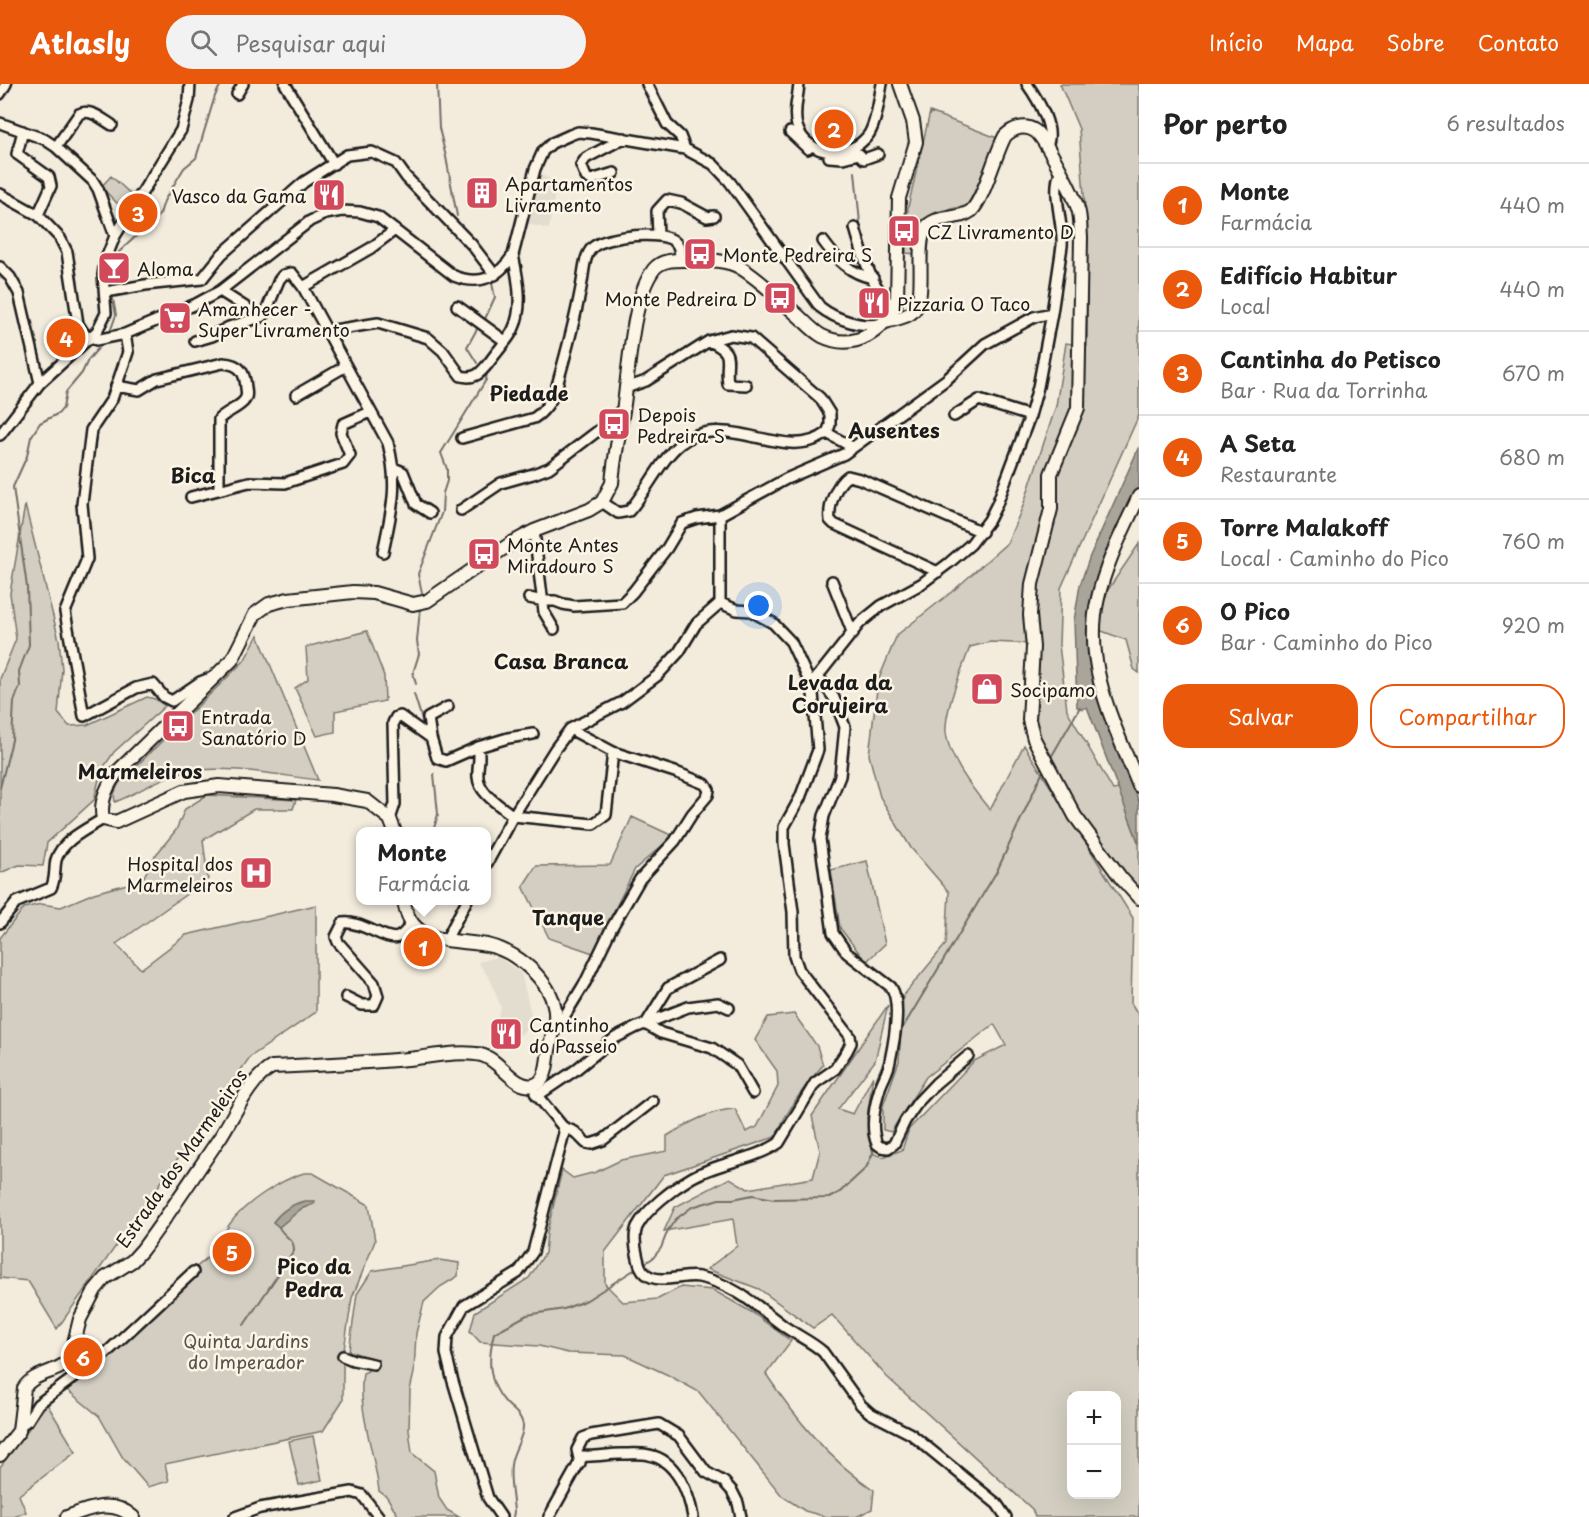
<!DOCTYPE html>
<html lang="pt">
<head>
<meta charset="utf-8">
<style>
	body { margin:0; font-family:"Playpen Sans",sans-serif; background:#f2f2f2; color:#222 }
	.controls { position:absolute; right:18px; bottom:18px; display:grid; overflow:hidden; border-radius:12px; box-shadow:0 6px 24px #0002 }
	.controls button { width:54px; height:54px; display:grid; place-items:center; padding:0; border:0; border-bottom:2px solid #e0e0e0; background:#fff; color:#222; font:30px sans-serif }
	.you { position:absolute; left:759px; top:522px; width:21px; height:21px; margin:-15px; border:4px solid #fff; border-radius:50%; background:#1a73e8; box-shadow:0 0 0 9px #1a73e833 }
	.badge { display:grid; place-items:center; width:39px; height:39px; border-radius:50%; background:#ea580c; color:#fff; font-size:20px; font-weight:700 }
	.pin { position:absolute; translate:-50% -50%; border:3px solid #fff; box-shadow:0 2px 6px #0006 }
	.popup { position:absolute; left:356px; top:743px; width:135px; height:78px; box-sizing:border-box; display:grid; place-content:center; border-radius:12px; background:#fff; filter:drop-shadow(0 2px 4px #0005); font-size:20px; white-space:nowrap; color:#767676 }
	.popup b { font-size:22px; color:#222 }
	.popup::after { content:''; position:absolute; left:50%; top:100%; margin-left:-12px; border:12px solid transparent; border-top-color:#fff }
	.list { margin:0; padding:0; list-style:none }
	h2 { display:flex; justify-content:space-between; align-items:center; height:78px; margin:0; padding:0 24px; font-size:26px }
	h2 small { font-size:20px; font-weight:400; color:#767676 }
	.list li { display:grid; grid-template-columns:39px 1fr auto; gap:18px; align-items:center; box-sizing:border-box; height:84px; padding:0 24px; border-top:2px solid #e0e0e0 }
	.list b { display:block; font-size:22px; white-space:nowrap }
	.list p { margin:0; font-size:20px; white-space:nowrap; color:#767676 }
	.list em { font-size:20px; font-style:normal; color:#767676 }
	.actions { display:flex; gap:12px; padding:18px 24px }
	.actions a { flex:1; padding:14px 0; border:2px solid #ea580c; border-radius:24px; text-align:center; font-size:21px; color:#ea580c }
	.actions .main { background:#ea580c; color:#fff }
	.icon { flex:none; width:33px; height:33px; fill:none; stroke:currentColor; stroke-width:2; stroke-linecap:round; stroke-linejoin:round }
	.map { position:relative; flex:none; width:1139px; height:1433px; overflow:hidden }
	header { display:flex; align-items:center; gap:36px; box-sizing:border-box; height:84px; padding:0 30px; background:#ea580c; color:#fff }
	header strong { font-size:28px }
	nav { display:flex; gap:33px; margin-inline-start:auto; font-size:21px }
	.search { width:420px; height:54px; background:#f2f2f2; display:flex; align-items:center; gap:15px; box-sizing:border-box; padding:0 21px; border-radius:33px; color:#767676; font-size:22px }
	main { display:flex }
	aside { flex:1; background:#fff }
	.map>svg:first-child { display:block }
	.built { fill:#e3ddcf }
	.green { fill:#d3cec1; stroke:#78756e; stroke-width:1.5; fill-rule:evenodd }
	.water { fill:#aaa59b; stroke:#716e68; stroke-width:1.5 }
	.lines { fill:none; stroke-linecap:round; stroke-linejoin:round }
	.stream { stroke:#716e68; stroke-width:2 }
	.minor-casing { stroke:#1c1c1c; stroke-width:14 }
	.major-casing { stroke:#1c1c1c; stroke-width:16 }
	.minor { stroke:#fcf5e5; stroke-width:9 }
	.major { stroke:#fcf5e5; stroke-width:12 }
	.labels { text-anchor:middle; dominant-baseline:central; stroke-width:5; stroke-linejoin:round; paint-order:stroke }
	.poi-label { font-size:18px; fill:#1c1c1c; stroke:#fcf5e5; text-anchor:start }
	.street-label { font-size:18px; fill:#1c1c1c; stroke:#fcf5e5 }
	.park-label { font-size:18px; fill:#53514e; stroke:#fcf5e5 }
	.neighbourhood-label { font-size:20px; font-weight:bold; fill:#1c1c1c; stroke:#fcf5e5 }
</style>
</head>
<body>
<header>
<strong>Atlasly</strong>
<div class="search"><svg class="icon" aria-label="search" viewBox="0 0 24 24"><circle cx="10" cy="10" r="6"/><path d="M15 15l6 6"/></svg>Pesquisar aqui</div>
<nav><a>Início</a><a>Mapa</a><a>Sobre</a><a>Contato</a></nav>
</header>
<main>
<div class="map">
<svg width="1139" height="1433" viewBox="0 0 1139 1433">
	<rect width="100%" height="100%" fill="#f3ecdd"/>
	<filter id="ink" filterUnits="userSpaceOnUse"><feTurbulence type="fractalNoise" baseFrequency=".0167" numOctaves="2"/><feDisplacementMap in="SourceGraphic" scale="12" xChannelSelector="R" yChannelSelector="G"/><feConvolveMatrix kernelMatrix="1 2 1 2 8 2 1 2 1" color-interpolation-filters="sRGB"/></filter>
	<g filter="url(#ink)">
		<!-- built -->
		<path class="built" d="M539,90L557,98L549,145L528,140Z
			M498,873L521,889L533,938L518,953L497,936L501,924L491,897L478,878Z"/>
		<!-- green -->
		<path class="green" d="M1060,0H1139V331L1061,504L1059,561L1067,626L1113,706L1119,705L1139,760V808L1083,740L1040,654L1033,622L1034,560L990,558L970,563C962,585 944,627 946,649C949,675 974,707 990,726L1024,661L1133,834L1131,919L1139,932V1433H1035L1032,1425L887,1293L832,1231L813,1244L759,1205L707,1185L737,1162L733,1135L664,1147L675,1123L730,1094L748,1105L813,1094L820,1067L812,1032L888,921L875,977L838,1025L853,1030L873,992L867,1034L874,1070L883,1073L902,1066L909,1045L974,977L1006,961L994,940L926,993L891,1048L883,1046V1022L899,977L903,912L946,860L949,808L911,764L880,713L869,671L878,597L897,551L954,506L1007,459L1023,422L1056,322L1066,259L1087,262V151L1079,45ZM1072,1312H1116V1410H1072Z
			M930,28L997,54L974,113L966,122L936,128L921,137L916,170L906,169L908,123Z
			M111,92L134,113L125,127L101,103Z
			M25,421L59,556L62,585L58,629L69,642L87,641L147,613L155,615L165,622L114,668L101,687L94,716L47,759L43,782L19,781L0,789V595L16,555L10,509Z
			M1139,460V589L1134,585L1126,556L1099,546L1103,513Z
			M367,547L384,592L385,617L335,627V648L317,652L295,604L308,595L306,563Z
			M258,551L318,696C277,691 229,681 188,687C162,691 139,709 115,718L114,710L119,699L244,577Z
			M207,711L296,716L293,725H254L203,756L208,795L116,860L141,885L186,851L316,821V928L250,973L57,1245L28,1197L0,1194V854L24,824L41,820L61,823L94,809L142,796L155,772L176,746L185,725Z
			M632,733L673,752L635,785L593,869L549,854L523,802L536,782L610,781Z
			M867,777L885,860L866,878L840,844L831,786Z
			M794,930L817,962L823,981C804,1002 787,1027 775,1053L664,1091L605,1168V1200L623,1218L658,1215L681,1203L713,1206L753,1229L791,1257L766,1290C796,1335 829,1376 874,1406L872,1425L856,1433H827L805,1427L782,1412L699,1308L668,1291L625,1271L568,1269L539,1262L480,1258L470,1247L475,1228L529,1194L545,1169L547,1148L562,1086L573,1094L596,1088L621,1076L667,1067V1052C688,1039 711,1026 735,1025L746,1048L757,1043L778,1002L777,987L755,956L768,933Z
			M304,1089H313L369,1121L375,1157L352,1214L343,1272V1316L323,1347L165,1380L169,1397L148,1403L123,1374L99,1332L61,1301L78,1289L219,1163C222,1156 225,1147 229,1141C243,1120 280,1096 304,1089Z
			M439,1176L459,1179L458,1192L440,1203L424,1218L416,1249L414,1289L410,1306L409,1346L412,1369L434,1387L439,1414L447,1426L459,1433H399L387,1413L379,1407C375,1370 357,1325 363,1289L368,1287V1273L349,1267L357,1210L372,1187Z
			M47,1320L76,1368L19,1411L26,1428L14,1433H0V1383Z
			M313,1352L322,1396L299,1401L289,1357Z"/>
		<!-- water -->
		<path class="water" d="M1139,363V401L1097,497L1092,514L1088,565L1094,607L1139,718V760L1087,623L1083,625L1077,623L1074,537L1080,501L1090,472Z
			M305,1117H315L314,1120L301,1125L279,1143L273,1138C281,1127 292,1120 305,1117Z"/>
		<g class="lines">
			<!-- stream -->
			<path class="stream" d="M437,0L439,44L446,73L457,132
				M855,88L861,149
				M119,168L160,130L164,117L184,84L196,74L215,12L221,0
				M111,204L110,180L115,173
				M485,235L495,213L491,195
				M110,248L116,231L112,210
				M477,279L467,263L477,245
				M422,509L418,490L442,428L443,409L447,397V385L441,369L486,296L487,288
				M416,600L413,589L419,570L417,557L420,525
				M414,610L425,645
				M1050,675L1080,623
				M0,704L12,656L14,618L20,602L19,587L29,561L27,503L13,403L27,372L31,353L40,339L59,329L63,324L66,308L82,289L88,276L101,261
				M433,748L438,730L434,690
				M899,950L997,787L1044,685
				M870,1034C868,1010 877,992 887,971
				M642,1181L653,1174L661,1164L668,1146L676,1135L692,1123L719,1115H733L753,1111L774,1115L829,1114L840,1108L866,1084L873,1069L871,1054
				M244,1241L294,1167C295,1154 283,1153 279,1143
				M513,1433L514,1428C513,1413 509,1396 511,1381C512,1367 524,1354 523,1341C521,1330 513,1326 506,1319C487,1298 488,1274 494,1249L527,1231L564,1225L587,1216L637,1184"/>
			<!-- minor casing -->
			<g class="minor-casing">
				<path id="minor" d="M285,0L334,80
					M647,0L667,40L680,52L685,65
					M799,0C798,14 793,28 797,42C807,74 851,76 869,50C877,37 879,15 882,0
					M1027,0C1037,14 1057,46 1046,63
					M0,10L6,0
					M237,10L243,0
					M0,39L44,55L56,63L93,97L98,105L115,152
					M23,47L17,70L49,93L51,102L38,131
					M790,48L808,65
					M56,63L79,30C90,24 102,35 112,41
					M829,73L843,74L859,70L864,75L878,70
					M614,89L591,96L586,93L581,81L586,74L624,54
					M0,110L38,131L60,154L67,168L78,240L85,251L96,256L125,250L196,220L220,207L310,137L325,130L342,127L360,128L378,133L454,192C480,202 498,194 513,171L535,85L543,67L552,59L570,51L578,48L591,49L685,65L713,80L730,98L820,223C835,235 863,245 882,239
					M855,144C863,171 871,205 894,223
					M658,151L657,127L667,116L681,119L707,133L714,132
					M823,157C836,175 850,190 873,194
					M0,183L10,193L19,209L40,299
					M303,203L371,164L395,146
					M220,207L261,233L265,230L279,196L283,191L292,189L303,203L388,359C399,402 392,425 383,468
					M106,208L145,201L202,195L222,170L304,98L347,71L372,68L396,79L406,93L472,161L495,191
					M457,222L505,257
					M328,247L378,239L428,254L443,267L461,292C477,296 482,287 491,276C498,266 508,256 513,246C524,223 518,194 513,171
					M125,250L128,268L112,315L91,346L82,420L87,475L65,528L84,632L136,604L153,600L164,613L172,617L200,598L213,593
					M195,257L212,252L229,243L261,233
					M709,257C737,270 724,274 728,300L746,301
					M116,302L139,306L157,295L223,279C240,280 245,288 246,304C247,310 247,314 243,318C236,325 226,328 219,335V405
					M626,304L646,297L709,257L731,251L751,254L820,314L830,330V341L827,349
					M296,311L346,282
					M954,332L979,316L1030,332
					M827,349L852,363
					M0,351L40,299L97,247L106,229L103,191L105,177L115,152L181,46L189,16L190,0
					M462,354L534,334C544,328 549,319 555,309C565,272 576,235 582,198C584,187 584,171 593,163C606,152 664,145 676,159C680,163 680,170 680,176
					M394,384L403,388L416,420L430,429
					M191,413L249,398L285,399L343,380L350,371L341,349L343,340L370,328
					M602,418L618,429L629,427C646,408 661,375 680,360C726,324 785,381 827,349
					M461,426L501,399L533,390L549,384L603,343L623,325
					M534,447L544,528L554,545
					M938,488L834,440L830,436C828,422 836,400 848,392L860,395L982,448
					M832,497L853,550
					M529,514L544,517H555L563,520L574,522L622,519L633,508L667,464L682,439L697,434L720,431L786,395L844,370L947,295L985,260L1034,233L1052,229
					M720,519V431
					M818,592L834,614L845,643L840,692L824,732L820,755L833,849L847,869L891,903C902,919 894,958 890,977C889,986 883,995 880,1004C875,1020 870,1044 877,1060L881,1063L888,1064L894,1060L905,1037L918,1018L936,999L968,972
					M814,597L860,539L881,522L921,500L949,479L971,460L989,436L997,420L1030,332L1038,303L1052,229L1062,162C1064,141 1051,107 1060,89
					M812,598L818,666L800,714L784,743V760L793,828L794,872L799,886L850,952L851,959L847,967L835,985L815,999L779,1059C752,1077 718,1078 691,1094C674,1104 646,1125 637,1143C634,1150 635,1162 637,1170C639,1178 639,1184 646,1190C659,1201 684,1190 699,1193C734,1200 758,1223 785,1243C798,1252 812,1258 823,1268L861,1321L870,1329L911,1350L997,1420L1006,1433
					M448,623L428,634L431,654L437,674L446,677L478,663C481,674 477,682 478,693C479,710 501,722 513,732
					M478,663L508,654L533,650
					M513,732L593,740L606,731L613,668
					M390,735L395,720L393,639L396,633L400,632L431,654
					M486,781L513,732L555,665L570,645L622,618L657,592L679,568L696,540L720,519L737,526L751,527L773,539L791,558L809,597L812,598
					M0,839L17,818L51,804C56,795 54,785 56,776C62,756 87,745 103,735
					M446,856L467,816
					M346,913L362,921H374L378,912L374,899L338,858L336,853L343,839C361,836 386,858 398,853C404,851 408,844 411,839
					M647,938L668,904L720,876
					M645,940L661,949L712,964L737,981L753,1009
					M554,944L564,933L586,897L611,845L640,795L675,757L692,730L708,711L709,706L705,700L678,689L613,668L570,645
					M535,1009L563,1043L575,1048L586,1059L591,1060L603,1056L653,1017
					M537,1012L574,987L615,954L637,943L688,923L718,919L729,924
					M343,1272L353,1276L373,1280
					M21,1341L28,1336L38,1320L104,1271L193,1188
					M580,1379L577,1366L583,1354L591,1351L659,1340L679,1352L706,1388L724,1398L732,1407L738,1419L741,1433
					M235,1433L260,1424L352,1408L362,1411L379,1433
					M501,1433L488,1414L452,1294L446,1269L447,1253L464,1222L518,1189L533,1168L564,1049L563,1043
					M549,1433L583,1372C596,1373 608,1370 621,1370C630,1370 641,1369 649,1371C677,1376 689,1410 693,1433"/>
			</g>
			<!-- major casing -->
			<g class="major-casing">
				<path id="major" d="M886,238C894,235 904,234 911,229C929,217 914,165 925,145C934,130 958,137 971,127C984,115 995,70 1005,52C1013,44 1025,40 1035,47C1045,54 1074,111 1078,125C1081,133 1080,144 1081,153L1078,324L1051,390V425L1032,500L1030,531L1033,563L1029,636L1034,655L1075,732L1121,794L1139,814
					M1139,412C1124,445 1106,478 1098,514C1082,580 1115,642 1139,702
					M395,748L390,735L367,717L333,711L219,702L184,707L116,738L103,735C99,718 107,702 117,688L232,576L255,530L269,520L288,515L353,508L374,509L413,520L427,517L510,460L534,447L589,426L602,418L612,399C614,375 619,351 623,327C629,289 631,215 654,185C662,175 676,176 688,176C705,176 726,175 741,184C760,196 778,213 794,228C803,235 811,246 822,252C855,268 885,247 897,216L899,114L916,58L913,37L900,0
					M0,1371L19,1347L24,1304C35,1287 58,1290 70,1275L80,1235L95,1206L105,1194L132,1177L142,1166C169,1130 195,1090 221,1052C235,1030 250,995 272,983C318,981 363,979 408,975C429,973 461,966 481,971C500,975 514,1006 534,1001C547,998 547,978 549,966C551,956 554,946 555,935C558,903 520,869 491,862C457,854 409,864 404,816
					M67,1433C89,1424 113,1415 133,1433"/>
			</g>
			<!-- minor -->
			<use href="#minor" class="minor"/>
			<!-- major -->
			<use href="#major" class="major"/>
		</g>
	</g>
	<!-- icons -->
	<defs>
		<g id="building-square" transform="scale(1.725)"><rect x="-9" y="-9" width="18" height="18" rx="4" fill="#d1495b" stroke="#fcf5e5"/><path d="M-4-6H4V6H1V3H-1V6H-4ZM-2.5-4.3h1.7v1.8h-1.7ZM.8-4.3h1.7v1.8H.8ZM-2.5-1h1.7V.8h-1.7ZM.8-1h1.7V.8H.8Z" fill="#fff"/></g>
		<g id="restaurant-square" transform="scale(1.725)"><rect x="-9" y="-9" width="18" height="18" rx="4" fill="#d1495b" stroke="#fcf5e5"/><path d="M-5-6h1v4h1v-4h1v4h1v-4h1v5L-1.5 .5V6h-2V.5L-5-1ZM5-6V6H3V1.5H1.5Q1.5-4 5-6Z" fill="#fff"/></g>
		<g id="bus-square" transform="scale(1.725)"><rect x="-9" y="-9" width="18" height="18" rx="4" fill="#d1495b" stroke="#fcf5e5"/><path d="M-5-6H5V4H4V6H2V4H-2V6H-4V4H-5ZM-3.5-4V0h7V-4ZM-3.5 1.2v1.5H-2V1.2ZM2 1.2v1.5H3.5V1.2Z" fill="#fff"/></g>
		<g id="bar-square" transform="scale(1.725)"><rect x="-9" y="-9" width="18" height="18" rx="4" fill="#d1495b" stroke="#fcf5e5"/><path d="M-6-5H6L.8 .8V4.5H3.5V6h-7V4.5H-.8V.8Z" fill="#fff"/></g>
		<g id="supermarket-square" transform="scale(1.725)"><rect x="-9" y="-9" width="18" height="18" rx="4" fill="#d1495b" stroke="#fcf5e5"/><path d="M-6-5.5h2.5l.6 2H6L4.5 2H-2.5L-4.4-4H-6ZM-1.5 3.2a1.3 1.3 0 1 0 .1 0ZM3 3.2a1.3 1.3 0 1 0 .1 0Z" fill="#fff"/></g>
		<g id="shop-square" transform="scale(1.725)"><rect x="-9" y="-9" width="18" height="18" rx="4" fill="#d1495b" stroke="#fcf5e5"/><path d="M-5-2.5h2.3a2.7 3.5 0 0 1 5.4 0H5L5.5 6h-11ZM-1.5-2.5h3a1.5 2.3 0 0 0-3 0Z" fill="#fff"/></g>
		<g id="hospital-square" transform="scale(1.725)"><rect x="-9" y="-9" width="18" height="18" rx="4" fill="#d1495b" stroke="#fcf5e5"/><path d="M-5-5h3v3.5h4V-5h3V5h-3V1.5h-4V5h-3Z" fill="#fff"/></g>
	</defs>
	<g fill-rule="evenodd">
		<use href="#building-square" x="482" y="109"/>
		<use href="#restaurant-square" x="329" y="111"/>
		<use href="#bus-square" x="904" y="147"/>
		<use href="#bus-square" x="700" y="170"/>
		<use href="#bar-square" x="114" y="184"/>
		<use href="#bus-square" x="780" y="214"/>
		<use href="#restaurant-square" x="874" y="219"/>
		<use href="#supermarket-square" x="175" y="234"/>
		<use href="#bus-square" x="614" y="340"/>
		<use href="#bus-square" x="484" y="470"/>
		<use href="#shop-square" x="987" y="605"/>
		<use href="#bus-square" x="178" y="642"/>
		<use href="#hospital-square" x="256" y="789"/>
		<use href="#restaurant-square" x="506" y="950"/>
	</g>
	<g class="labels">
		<!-- poi labels -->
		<g class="poi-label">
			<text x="505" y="99">Apartamentos<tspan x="505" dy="21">Livramento</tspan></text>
			<text x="306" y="111" text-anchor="end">Vasco da Gama</text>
			<text x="927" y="147">CZ Livramento D</text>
			<text x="723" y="170">Monte Pedreira S</text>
			<text x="137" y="184">Aloma</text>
			<text x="757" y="214" text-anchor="end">Monte Pedreira D</text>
			<text x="897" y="219">Pizzaria O Taco</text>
			<text x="198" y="224">Amanhecer -<tspan x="198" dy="21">Super Livramento</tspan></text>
			<text x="637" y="330">Depois<tspan x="637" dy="21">Pedreira S</tspan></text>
			<text x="507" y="460">Monte Antes<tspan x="507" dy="21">Miradouro S</tspan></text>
			<text x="1010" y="605">Socipamo</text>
			<text x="201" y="632">Entrada<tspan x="201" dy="21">Sanatório D</tspan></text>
			<text x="233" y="779" text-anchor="end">Hospital dos<tspan x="233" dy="21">Marmeleiros</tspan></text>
			<text x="529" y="940">Cantinho<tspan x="529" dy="21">do Passeio</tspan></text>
		</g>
		<!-- street labels -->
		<g class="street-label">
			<text transform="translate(181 1074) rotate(-55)">Estrada dos Marmeleiros</text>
		</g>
		<!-- park labels -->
		<g class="park-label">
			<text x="246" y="1256">Quinta Jardins<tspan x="246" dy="21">do Imperador</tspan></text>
		</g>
		<!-- neighbourhood labels -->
		<g class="neighbourhood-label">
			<text x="529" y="309">Piedade</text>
			<text x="894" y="346">Ausentes</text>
			<text x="193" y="391">Bica</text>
			<text x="561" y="577">Casa Branca</text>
			<text x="840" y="598">Levada da<tspan x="840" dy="23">Corujeira</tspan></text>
			<text x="140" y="687">Marmeleiros</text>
			<text x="568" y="833">Tanque</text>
			<text x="314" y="1182">Pico da<tspan x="314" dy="23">Pedra</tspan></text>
		</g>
	</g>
</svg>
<div class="controls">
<button>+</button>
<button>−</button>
</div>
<div class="you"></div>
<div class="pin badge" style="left:423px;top:863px">1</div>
<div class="popup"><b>Monte</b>Farmácia</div>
<div class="pin badge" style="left:834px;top:45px">2</div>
<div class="pin badge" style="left:138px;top:129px">3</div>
<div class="pin badge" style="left:66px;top:254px">4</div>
<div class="pin badge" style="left:232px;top:1168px">5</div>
<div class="pin badge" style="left:83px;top:1273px">6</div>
</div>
<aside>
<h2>Por perto<small>6 resultados</small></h2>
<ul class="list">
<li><span class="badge">1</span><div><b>Monte</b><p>Farmácia</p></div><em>440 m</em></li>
<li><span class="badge">2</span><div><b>Edifício Habitur</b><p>Local</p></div><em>440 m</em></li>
<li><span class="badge">3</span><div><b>Cantinha do Petisco</b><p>Bar · Rua da Torrinha</p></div><em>670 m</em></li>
<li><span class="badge">4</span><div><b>A Seta</b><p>Restaurante</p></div><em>680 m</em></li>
<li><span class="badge">5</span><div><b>Torre Malakoff</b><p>Local · Caminho do Pico</p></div><em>760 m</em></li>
<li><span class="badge">6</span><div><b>O Pico</b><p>Bar · Caminho do Pico</p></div><em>920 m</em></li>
</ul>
<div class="actions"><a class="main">Salvar</a><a>Compartilhar</a></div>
</aside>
</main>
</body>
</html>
